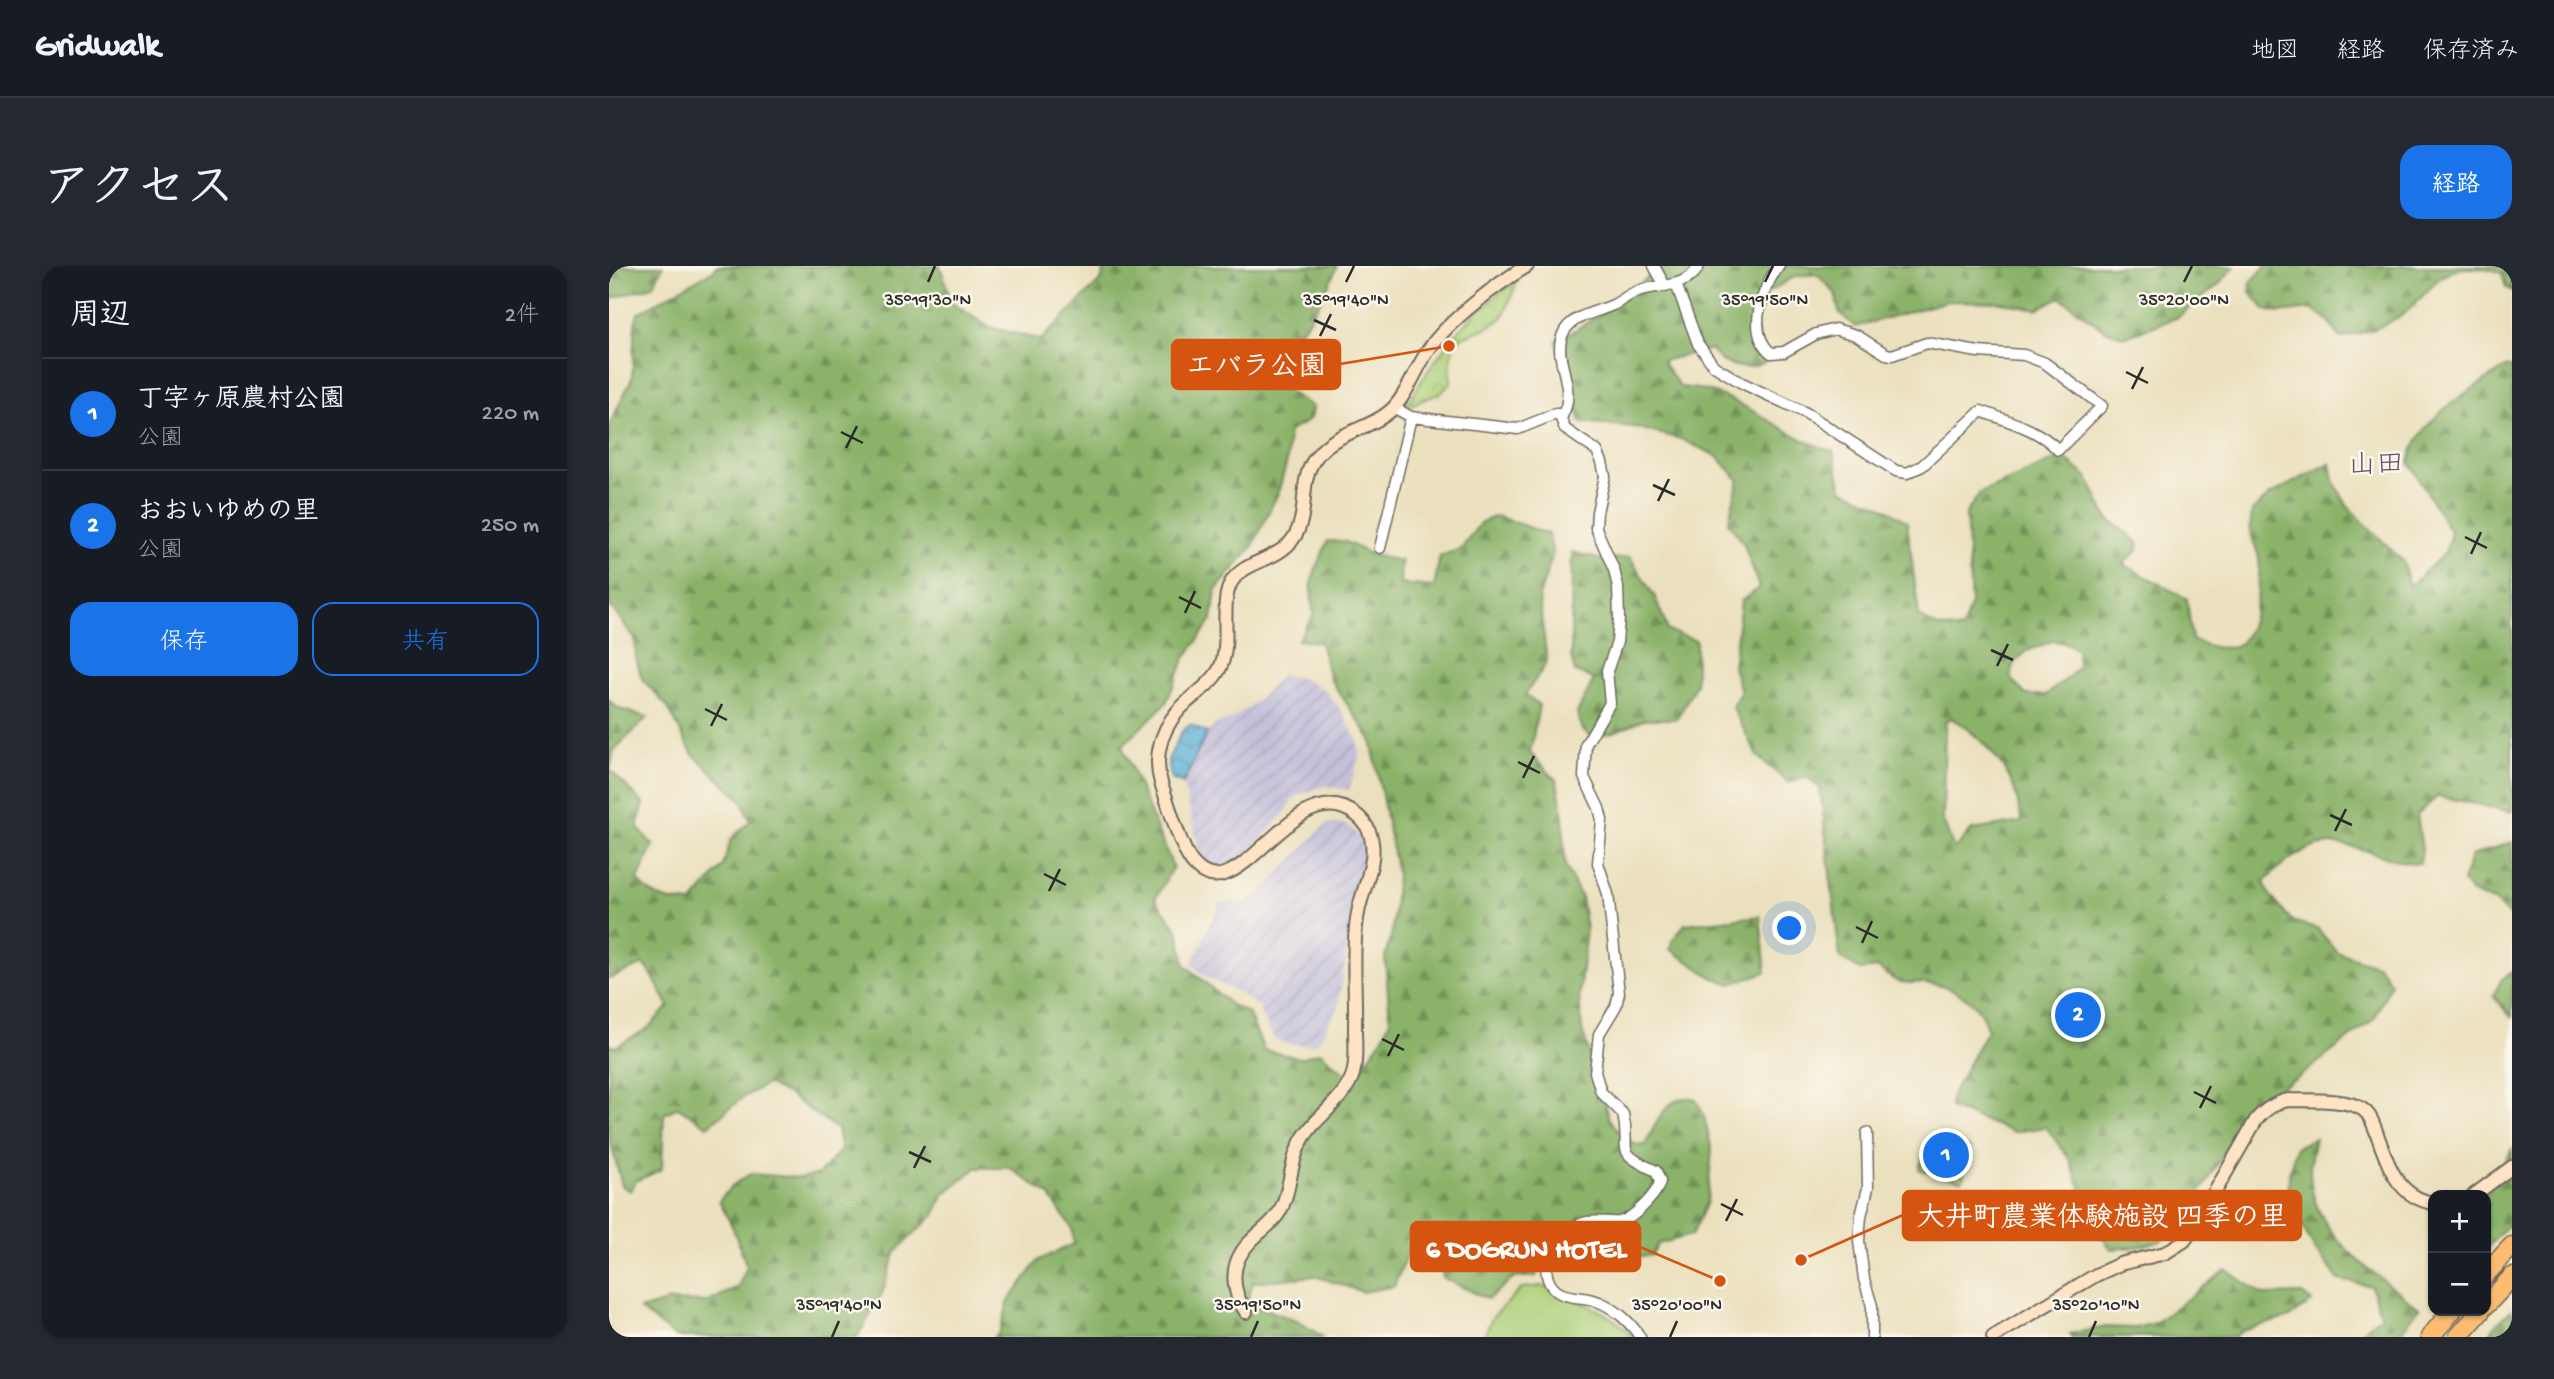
<!DOCTYPE html>
<html lang="ja">
<head>
<meta charset="utf-8">
<style>
	body { margin:0; font-family:"Gochi Hand","Klee One",sans-serif; background:#242831; color:#f1f3f6 }
	.controls { position:absolute; right:21px; bottom:21px; display:grid; overflow:hidden; border-radius:14px; box-shadow:0 2px 5px #0004 }
	.controls button { width:63px; height:63px; display:grid; place-items:center; padding:0; border:0; border-bottom:2px solid #363941; background:#171b24; color:#f1f3f6; font:35px sans-serif }
	.you { position:absolute; left:1181px; top:663px; width:24px; height:24px; margin:-18px; border:5px solid #fff; border-radius:50%; background:#1a73e8; box-shadow:0 0 0 10px #1a73e833 }
	.badge { display:grid; place-items:center; width:46px; height:46px; border-radius:50%; background:#1a73e8; color:#fff; font-size:23px; font-weight:700 }
	.pin { position:absolute; translate:-50% -50%; border:4px solid #fff; box-shadow:0 2px 7px #0006 }
	.list { margin:0; padding:0; list-style:none }
	h2 { display:flex; justify-content:space-between; align-items:center; height:91px; margin:0; padding:0 28px; font-size:30px }
	h2 small { font-size:23px; font-weight:400; color:#9ea1a6 }
	.list li { display:grid; grid-template-columns:46px 1fr auto; gap:21px; align-items:center; box-sizing:border-box; height:112px; padding:0 28px; border-top:2px solid #363941 }
	.list b { display:block; font-size:26px; white-space:nowrap }
	.list p { margin:0; font-size:23px; white-space:nowrap; color:#9ea1a6 }
	.list em { font-size:23px; font-style:normal; color:#9ea1a6 }
	.actions { display:flex; gap:14px; padding:21px 28px }
	.actions a { flex:1; padding:16px 0; border:2px solid #1a73e8; border-radius:21px; text-align:center; font-size:24px; color:#1a73e8 }
	.actions .main { background:#1a73e8; color:#fff }
	.map { position:relative; flex:none; width:1903px; height:1071px; overflow:hidden; border-radius:21px }
	header { display:flex; align-items:center; gap:42px; box-sizing:border-box; height:98px; padding:0 35px; background:#171b24; border-bottom:2px solid #363941 }
	header strong { font-size:33px }
	nav { display:flex; gap:38px; margin-inline-start:auto; font-size:24px }
	.intro { display:flex; align-items:center; justify-content:space-between; box-sizing:border-box; height:168px; padding:0 42px }
	h1 { margin:0; font-size:49px }
	.button { padding:18px 32px; border-radius:21px; background:#1a73e8; color:#fff; font-size:24px; font-weight:700 }
	main { display:flex; gap:42px; padding:0 42px }
	aside { flex:1; background:#171b24; border-radius:21px; box-shadow:0 2px 5px #0004 }
	.map>svg:first-child { display:block }
	.industrial { fill:url(#industrial-furrows) }
	.forest { fill:url(#forest-firs); stroke:#5a6e4a; stroke-width:2; fill-rule:evenodd }
	.park { fill:url(#park-crowns); stroke:#6c7e52; stroke-width:2 }
	.pitch { fill:#add079; stroke:#6c7e52; stroke-width:2 }
	.water { fill:url(#water-waves); stroke:#436d81; stroke-width:2 }
	.lines { fill:none; stroke-linecap:round; stroke-linejoin:round }
	.street-casing { stroke:#6e6a5e; stroke-width:13 }
	.secondary-casing { stroke:#6e6a5e; stroke-width:16 }
	.highway-casing { stroke:#6e6a5e; stroke-width:21 }
	.street { stroke:#fff; stroke-width:10 }
	.secondary { stroke:#fee4c5; stroke-width:12 }
	.highway { stroke:#fdbc6f; stroke-width:18 }
	.ticks { fill:none; stroke:#2b2b2b; stroke-width:2.5 }
	.labels { text-anchor:middle; dominant-baseline:central; stroke-width:5; stroke-linejoin:round; paint-order:stroke }
	.neighbourhood-label { font-size:28px; fill:#635366; stroke:#fbf7ec }
	.ticks-label { font-size:18px; text-anchor:middle; fill:#2b2b2b; stroke:#fbf7ec; stroke-width:5; stroke-linejoin:round; paint-order:stroke }
	.leader { fill:none; stroke:#d5540f; stroke-width:2.5 }
	.callout-dot { fill:#d5540f; stroke:#fbf7ec; stroke-width:2.5 }
	.callout { fill:#d5540f; stroke:#d5540f; stroke-width:2.5 }
	.callout-label { font-size:28px; text-anchor:middle; font-weight:bold; fill:#fff }
</style>
</head>
<body>
<header>
<strong>Gridwalk</strong>
<nav><a>地図</a><a>経路</a><a>保存済み</a></nav>
</header>
<div class="intro"><h1>アクセス</h1><a class="button">経路</a></div>
<main>
<aside>
<h2>周辺<small>2件</small></h2>
<ul class="list">
<li><span class="badge">1</span><div><b>丁字ヶ原農村公園</b><p>公園</p></div><em>220 m</em></li>
<li><span class="badge">2</span><div><b>おおいゆめの里</b><p>公園</p></div><em>250 m</em></li>
</ul>
<div class="actions"><a class="main">保存</a><a>共有</a></div>
</aside>
<div class="map">
<svg width="1903" height="1071" viewBox="0 0 1903 1071">
	<defs>
		<pattern id="industrial-furrows" width="10" height="10" patternUnits="userSpaceOnUse" patternTransform="scale(1.75)"><rect width="10" height="10" fill="#c5c0da"/><path d="M-1 1l2-2M0 10L10 0M9 11l2-2" fill="none" stroke="#a9a5bb"/></pattern>
		<pattern id="forest-firs" width="22" height="20" patternUnits="userSpaceOnUse" patternTransform="scale(1.75)"><rect width="22" height="20" fill="#8ab269"/><path d="M5 1l3.5 6h-7zM16 11l3.5 6h-7z" fill="#719157"/></pattern>
		<pattern id="park-crowns" width="20" height="18" patternUnits="userSpaceOnUse" patternTransform="scale(1.75)"><rect width="20" height="18" fill="#add079"/><path d="M2 6a3 3 0 1 1 6 0M12 15a3 3 0 1 1 6 0" fill="none" stroke="#95b369"/></pattern>
		<pattern id="water-waves" width="16" height="10" patternUnits="userSpaceOnUse" patternTransform="scale(1.75)"><rect width="16" height="10" fill="#5bafd7"/><path d="M0 5q4-4 8 0t8 0" fill="none" stroke="#4b8faf"/></pattern>
	</defs>
	<rect width="100%" height="100%" fill="#fbf7ec"/>
	<filter id="ink" filterUnits="userSpaceOnUse"><feTurbulence type="fractalNoise" baseFrequency=".0143" numOctaves="2"/><feDisplacementMap in="SourceGraphic" scale="14" xChannelSelector="R" yChannelSelector="G"/><feConvolveMatrix kernelMatrix="1 2 1 2 8 2 1 2 1" color-interpolation-filters="sRGB"/></filter>
	<filter id="wash" filterUnits="userSpaceOnUse"><feTurbulence type="fractalNoise" baseFrequency=".00686" numOctaves="4" result="noise"/><feDisplacementMap in="SourceGraphic" scale="28" xChannelSelector="R" yChannelSelector="G"/><feGaussianBlur stdDeviation="1.57" result="paint"/><feColorMatrix in="noise" values="0 0 0 0 0 0 0 0 0 0 0 0 0 0 0 0 0 1.4 0 .05"/><feComposite in="paint" operator="in"/></filter>
	<g filter="url(#wash)">
		<rect width="100%" height="100%" fill="#ebe0be"/>
		<!-- industrial -->
		<path class="industrial" d="M671,409L691,412L716,424L732,444L748,474L751,487L740,524L716,520L692,528L683,534L677,545L625,602L608,603L598,599L593,595L574,517L598,467L608,458L624,452L651,433Z
			M720,558H733L742,562L754,576L760,590L755,622L741,659L729,742L711,773L705,778L683,779L666,774L653,751L651,741L627,725L603,714L582,699L611,637L632,636L650,629L714,561Z"/>
		<!-- forest -->
		<path class="forest" d="M0,0H54L44,20L0,33Z
			M107,0H331L343,37L380,61L432,74L493,13L495,0H728C721,18 702,56 687,68C674,78 660,70 652,91L663,115L704,141C705,155 691,159 680,165L678,195L669,227L643,281L607,324L603,354L576,392L557,437L513,480L564,601L546,633L569,664L576,699L622,739L639,747L655,784L691,792L711,786L745,814L775,769L781,754L776,690L783,666L788,608L762,473L721,413L711,376L689,374L705,348C698,314 705,306 719,275H735L763,289L792,295L791,318L825,321L831,290L852,283L872,256L888,250L939,268L944,287L930,331L938,396L916,429L930,439L921,487L948,515L954,549L956,599L972,631L977,664L970,732L973,764L1000,853L1013,870L1028,879H1036C1047,858 1059,825 1087,833L1095,850L1103,884L1098,936L1083,969L1049,978L1043,989L1020,993L1006,975L964,974L935,986L927,1010L905,1012L879,1033L834,1012L826,970L800,984L785,1020L754,1026L706,1010L644,1016L638,1036L690,1056L714,1071H385L390,1067L400,1035L430,994L465,978L463,962L440,929L401,902H367L334,929L326,948L287,985L272,1030L248,1071H67L31,1044L60,1035L99,1036L129,1021L138,1001L124,962L110,935L124,919L141,908L193,912L210,908L232,884L228,863L178,828L158,818L133,832L99,860L69,841L55,848L53,903L27,915L22,925L13,920L0,870V779L6,781L39,762L60,740C50,725 46,710 35,698L0,713V434L10,443L39,451L5,484L1,504L35,538L28,561L44,579L29,614C42,633 61,636 83,637L114,600L122,573L141,555L133,535L83,487L58,440L33,413L27,392L26,373L0,338V160L23,112L26,57L29,47L105,4Z
			M1051,0H1095L1100,6L1102,0H1626L1609,19L1569,51L1515,71L1494,63L1451,31L1428,43L1392,36L1339,35L1246,61L1230,46L1226,27L1208,8L1187,10L1159,26L1146,57L1156,96C1140,106 1111,101 1102,83L1053,95L1071,121C1080,122 1090,122 1099,125C1144,138 1179,173 1224,185L1233,223L1278,243L1298,256L1310,351L1329,361L1353,364L1362,337L1357,247L1371,227L1454,191L1479,212L1498,252L1529,276V284L1514,298L1578,333L1583,374C1597,379 1612,385 1626,380C1646,373 1652,312 1650,293C1649,285 1644,276 1642,267C1641,260 1642,252 1643,245L1662,228L1721,197L1724,214L1739,241L1794,295L1800,321L1836,287L1842,267L1800,196C1811,150 1861,124 1898,101H1903V546L1829,530L1808,549L1813,584L1811,597C1779,597 1754,579 1726,578C1699,577 1673,597 1655,616L1660,628L1683,655L1708,662L1728,686L1770,700L1782,717L1765,753L1690,811L1668,823L1630,860L1597,918L1552,975L1527,981L1502,983L1486,961L1461,894L1437,861L1405,866L1341,842L1342,830L1378,764C1373,736 1343,719 1316,717C1307,716 1296,718 1288,715C1282,712 1275,706 1269,702L1251,704L1231,692L1211,522L1198,511L1179,517L1148,490L1123,440L1132,425L1124,401L1132,335L1150,322L1135,278L1119,256L1130,214L1108,190L1072,173L1026,161L972,156L947,75C985,54 1020,31 1051,0ZM1443,375L1458,377L1468,384L1469,401L1460,411L1437,429H1417L1402,413L1405,397L1418,385ZM1342,452C1365,464 1397,498 1405,523C1409,534 1410,545 1413,556L1363,564L1345,583L1334,555L1336,456Z
			M1657,0H1903V25L1897,21L1892,7C1880,2 1872,2 1860,2C1825,4 1820,28 1796,47C1776,62 1754,67 1731,72L1719,54L1702,43L1670,47L1656,44L1641,26L1642,16Z
			M963,286L993,294L1021,291L1047,333L1059,365L1087,374V418L1068,453H1035L1005,466L983,471L973,463L968,447L985,413L966,406L962,391Z
			M1903,576V653L1887,636L1862,627L1854,616L1862,590Z
			M1151,650L1157,706L1122,718L1103,711L1061,683L1063,675L1076,658Z
			M1903,706V752L1884,730L1893,713Z
			M1706,872C1704,882 1701,893 1701,904C1701,971 1764,1004 1810,1042L1788,1071H1746L1772,1050L1762,1020L1730,1014L1705,982L1679,934L1680,908L1687,881Z
			M1903,883V955L1877,983V929Z
			M1617,1004L1654,1029L1693,1028L1703,1036L1681,1051L1632,1065L1626,1071H1463L1461,1068L1497,1061L1527,1062L1546,1057Z
			M1903,1043V1071H1880L1884,1062Z"/>
		<!-- park -->
		<path class="park" d="M909,14L894,51C859,80 838,54 842,117L832,127L797,141C828,87 856,49 909,14Z
			M1325,875H1348L1361,882L1353,915L1310,903L1319,877Z"/>
		<!-- pitch -->
		<path class="pitch" d="M933,1020C965,1035 1001,1043 1024,1071H875L883,1052L913,1022Z"/>
		<!-- water -->
		<path class="water" d="M581,459L598,467L574,518L562,513L559,494L573,465Z"/>
	</g>
	<g filter="url(#ink)">
		<g class="lines">
			<!-- street casing -->
			<g class="street-casing">
				<path id="street" d="M1045,0L1056,20
					M1067,18L1089,78L1105,100L1133,117L1197,147L1287,205L1298,207L1313,200L1372,145C1398,155 1430,163 1449,184L1493,140L1436,97L1415,89L1369,86L1318,77L1283,89L1277,88L1247,69L1226,63L1207,68L1175,86L1162,87C1137,66 1153,22 1170,0
					M786,142L802,151L909,163L946,148H954L952,153L956,163L988,185L993,196L996,210L988,246L987,262L1005,304L1009,321L1010,353L1008,376L998,405L1001,437L977,478L975,511L990,542L993,554L989,597L999,628L1010,727L1007,740L990,768L986,806L992,826L1014,848C1023,886 1002,884 1047,905L1051,915C1049,928 1023,954 1010,956C1000,957 988,954 978,956C965,958 947,976 942,987C938,995 936,1005 939,1013C947,1036 972,1028 990,1036C1006,1042 1022,1057 1031,1071
					M954,148C969,119 940,90 956,64C966,49 988,46 1004,39C1013,35 1022,26 1032,24C1052,19 1080,21 1090,0
					M771,282L802,151
					M1258,867L1259,922L1252,950L1250,975L1255,1013L1263,1040V1071"/>
			</g>
			<!-- secondary casing -->
			<g class="secondary-casing">
				<path id="secondary" d="M1865,929L1903,901
					M637,1046C622,1024 620,998 640,977C651,965 663,959 671,945C682,925 680,901 690,880C703,851 734,838 744,808C748,794 746,777 746,763C747,726 742,677 750,642C756,616 772,587 758,561C753,552 745,546 735,542C676,520 626,652 582,595C571,580 559,536 552,517C543,487 555,456 578,436C590,425 602,418 610,404C624,377 609,337 623,315C637,294 668,295 684,273C701,248 689,218 705,194C723,166 756,166 780,146C796,134 808,100 820,83C839,55 889,17 918,0
					M1384,1071L1487,1009L1511,998L1556,987L1575,975L1587,959L1647,854C1656,843 1665,837 1679,834C1698,835 1737,832 1753,843C1761,848 1764,857 1767,865C1778,896 1787,931 1824,937"/>
			</g>
			<!-- highway casing -->
			<g class="highway-casing">
				<path id="highway" d="M1877,1008L1903,980
					M1877,1039L1903,1011
					M1821,1071L1843,1045
					M1849,1071L1872,1045"/>
			</g>
			<!-- street -->
			<use href="#street" class="street"/>
			<!-- secondary -->
			<use href="#secondary" class="secondary"/>
			<!-- highway -->
			<use href="#highway" class="highway"/>
		</g>
	</g>
	<!-- ticks -->
	<path class="ticks" d="M319,16L326,0M737,16L745,0M1156,16L1164,0M1575,16L1583,0M705,54L727,64M711,70L722,48M1517,106L1539,117M1523,123L1534,101M232,166L254,177M237,182L248,160M1044,219L1066,229M1049,235L1060,213M1856,271L1878,282M1862,288L1872,266M570,331L592,342M576,347L586,325M1382,384L1404,394M1388,400L1399,378M96,443L118,454M102,460L113,438M909,496L931,507M914,512L925,490M1721,549L1743,559M1726,565L1737,543M435,608L457,619M440,625L451,603M1247,661L1269,672M1253,677L1263,655M773,773L795,784M779,790L790,768M1585,826L1607,837M1591,842L1602,820M300,886L322,896M305,902L316,880M1112,938L1134,949M1117,955L1128,933M223,1071L230,1055M642,1071L649,1055M1061,1071L1068,1055M1480,1071L1487,1055"/>
	<g class="labels">
		<!-- neighbourhood labels -->
		<g class="neighbourhood-label">
			<text x="1767" y="200">山田</text>
		</g>
	</g>
	<g class="ticks-label">
		<text x="319" y="39">35°19'30"N</text>
		<text x="737" y="39">35°19'40"N</text>
		<text x="1156" y="39">35°19'50"N</text>
		<text x="1575" y="39">35°20'00"N</text>
		<text x="230" y="1044">35°19'40"N</text>
		<text x="649" y="1044">35°19'50"N</text>
		<text x="1068" y="1044">35°20'00"N</text>
		<text x="1487" y="1044">35°20'10"N</text>
	</g>
	<!-- callouts -->
	<path class="leader" d="M840 80L731 98M1192 994L1294 949M1111 1015L1031 981"/>
	<g class="callout-dot">
		<circle cx="840" cy="80" r="7"/>
		<circle cx="1192" cy="994" r="7"/>
		<circle cx="1111" cy="1015" r="7"/>
	</g>
	<g class="callout">
		<rect x="563" y="74" width="168" height="49" rx="7"/>
		<rect x="1294" y="925" width="398" height="49" rx="7"/>
		<rect x="802" y="956" width="229" height="49" rx="7"/>
	</g>
	<g class="callout-label">
		<text x="647" y="108">エバラ公園</text>
		<text x="1493" y="959">大井町農業体験施設 四季の里</text>
		<text x="917" y="991">6 DOGRUN HOTEL</text>
	</g>
</svg>
<div class="controls">
<button>+</button>
<button>−</button>
</div>
<div class="you"></div>
<div class="pin badge" style="left:1337px;top:889px">1</div>
<div class="pin badge" style="left:1469px;top:749px">2</div>
</div>
</main>
</body>
</html>
